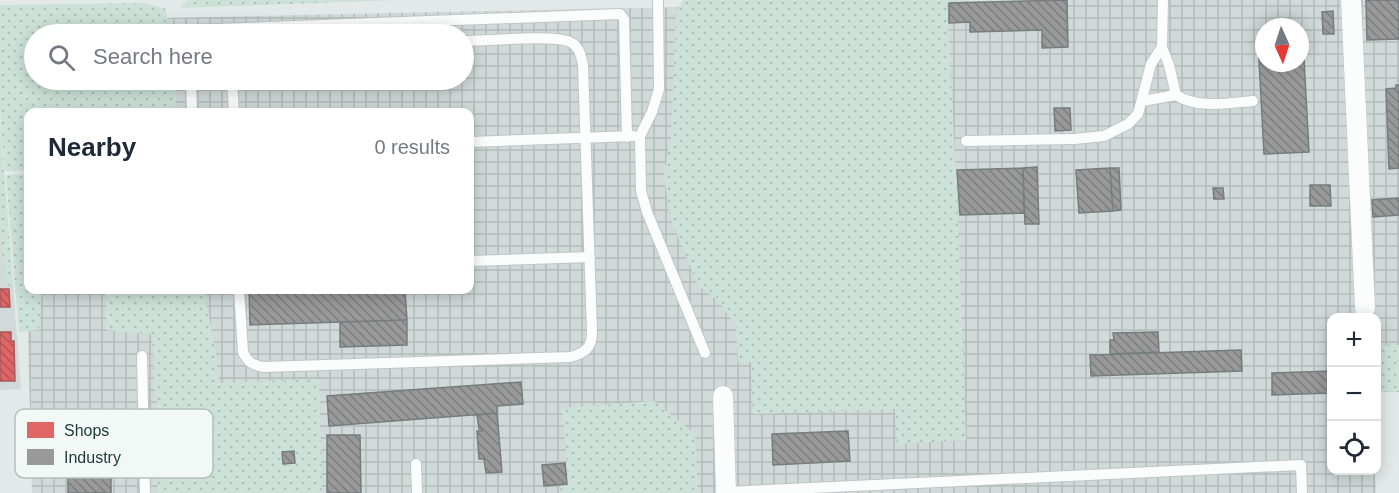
<!DOCTYPE html>
<html lang="en">
<head>
<meta charset="utf-8">
<style>
	body { margin:0; font-family:Arial,sans-serif; background:#f2f2f3; color:#1f2937 }
	.controls { position:absolute; right:18px; bottom:18px; display:grid; overflow:hidden; border-radius:12px; box-shadow:0 3px 15px #0003 }
	.controls button { width:54px; height:54px; display:grid; place-items:center; padding:0; border:0; border-bottom:2px solid #e0e1e3; background:#fff; color:#1f2937; font:30px sans-serif }
	.compass { position:absolute; left:1255px; top:18px; width:54px; height:54px; border-radius:50%; background:#fff; box-shadow:0 3px 15px #0003; rotate:177deg }
	.list { margin:0; padding:0; list-style:none }
	h2 { display:flex; justify-content:space-between; align-items:center; height:78px; margin:0; padding:0 24px; font-size:26px }
	h2 small { font-size:20px; font-weight:400; color:#747a83 }
	.icon { flex:none; width:33px; height:33px; fill:none; stroke:currentColor; stroke-width:2; stroke-linecap:round; stroke-linejoin:round }
	.map { position:relative; flex:none; width:1399px; height:493px; overflow:hidden }
	.search { position:absolute; background:#fff; box-shadow:0 3px 15px #0003; left:24px; top:24px; width:450px; height:66px; display:flex; align-items:center; gap:15px; box-sizing:border-box; padding:0 21px; border-radius:33px; color:#747a83; font-size:22px }
	.panel { position:absolute; background:#fff; box-shadow:0 3px 15px #0003; left:24px; top:108px; width:450px; height:186px; border-radius:12px }
	.map>svg:first-child { display:block }
	.built { fill:#d1dad8 }
	.industrial { fill:url(#industrial-grid); fill-rule:evenodd }
	.grass { fill:url(#grass-dots) }
	.shops { fill:url(#shops-back-hatch); stroke:#a75959; stroke-width:1.5 }
	.industry { fill:url(#industry-back-hatch); stroke:#757d7d; stroke-width:1.5 }
	.lines { fill:none; stroke-linecap:round; stroke-linejoin:round }
	.lane-casing { stroke:#c0c6c5; stroke-width:12 }
	.street-casing { stroke:#c0c6c5; stroke-width:21 }
	.lane { stroke:#fbfcfc; stroke-width:10 }
	.street { stroke:#fbfcfc; stroke-width:20 }
	.key { fill:#f1f8f6; stroke:#b3c0be; stroke-width:1.5 }
	.key-label { font-size:16px; fill:#213c3b }
</style>
</head>
<body>
<div class="map">
<svg width="1399" height="493" viewBox="0 0 1399 493">
	<defs>
		<pattern id="industrial-grid" width="8" height="8" patternUnits="userSpaceOnUse" patternTransform="scale(1.5)"><rect width="8" height="8" fill="#d1dad8"/><path d="M0 4h8M4 0v8" fill="none" stroke="#b3bcba"/></pattern>
		<pattern id="grass-dots" width="8" height="8" patternUnits="userSpaceOnUse" patternTransform="scale(1.5)"><rect width="8" height="8" fill="#cce2d8"/><path d="M2 2h.1M6 6h.1" fill="none" stroke="#afc3ba" stroke-width="1.8" stroke-linecap="round"/></pattern>
		<pattern id="shops-back-hatch" width="6" height="6" patternUnits="userSpaceOnUse" patternTransform="scale(1.5)"><rect width="6" height="6" fill="#e06666"/><path d="M-1 5l2 2M0 0l6 6M5-1l2 2" fill="none" stroke="#b55555"/></pattern>
		<pattern id="industry-back-hatch" width="6" height="6" patternUnits="userSpaceOnUse" patternTransform="scale(1.5)"><rect width="6" height="6" fill="#999"/><path d="M-1 5l2 2M0 0l6 6M5-1l2 2" fill="none" stroke="#7c7e7e"/></pattern>
	</defs>
	<rect width="100%" height="100%" fill="#e3e9e8"/>
	<!-- built -->
	<path class="built" d="M0,119L21,389L0,390Z"/>
	<!-- industrial -->
	<path class="industrial" d="M1011,0H1399V392H1377L1376,318H1332V470L1375,471L1376,493H32L20,21ZM1264,27H1300V63H1264ZM34,34H464V80H34ZM28,112H470V290H28Z"/>
	<!-- grass -->
	<path class="grass" d="M188,0H398L180,8Z
		M683,0H978L947,2L958,215L966,440L897,444L895,409L753,414L751,362H738L736,326L718,301L698,285L670,218L664,175L671,135L676,12Z
		M142,3L165,8L172,34H34V80H175L176,112H28V170L5,171L0,111V5Z
		M0,127L13,285L5,286L0,225Z
		M28,174V290H42L39,330L19,332L6,175Z
		M106,290H204L216,354L219,383L319,379L322,493H158L157,403C151,380 156,357 151,334L106,330Z
		M1377,345H1399V391H1377Z
		M654,401L695,434L698,493H561L560,486L569,485L562,408Z"/>
	<!-- shops -->
	<path class="shops" d="M0,289H9L10,307H0Z
		M0,332H11V341H14L15,381H0Z"/>
	<!-- industry -->
	<path class="industry" d="M1067,0L1068,47L1042,48V30L970,32V22L949,23V3Z
		M1366,0H1399V39L1367,40Z
		M1333,11L1334,34H1323L1322,12Z
		M1300,40H1303L1309,152L1264,154L1258,42H1264V63H1300Z
		M1396,85H1399V168L1389,169L1386,89L1396,88Z
		M1054,108H1070L1071,130L1055,131Z
		M1037,167L1039,224H1025L1023,168Z
		M1023,168L1024,213L960,215L957,170Z
		M1110,168H1119L1121,210L1113,211Z
		M1110,168L1113,211L1079,213L1076,170Z
		M1310,185H1330L1331,206H1310Z
		M1213,188H1223L1224,199H1214Z
		M1399,198V215L1373,217L1372,200Z
		M249,290H405L407,320L250,325Z
		M407,320V345L340,347V322Z
		M1158,332L1159,352L1110,354V340H1114L1113,333Z
		M1241,350L1242,371L1091,376L1090,355Z
		M1332,371V393L1272,395V373Z
		M521,382L523,404L497,406V413L329,426L327,396Z
		M497,413L502,472L486,473L484,459H479L477,431H482V429H479L477,415Z
		M848,431L850,461L773,465L772,434Z
		M327,435H360L361,493H327Z
		M294,451L295,463L283,464L282,452Z
		M565,463L567,484L544,486L542,465Z
		M68,478H111V493H68Z"/>
	<g class="lines">
		<!-- lane casing -->
		<g class="lane-casing">
			<path id="lane" d="M658,0L659,89L652,112L640,136L641,191L647,212L705,353
				M1163,0L1162,47L1169,65L1176,95C1197,109 1228,103 1253,101
				M190,34V30L620,14L624,19L627,137
				M191,80L192,112
				M232,80L234,112
				M1142,101L1176,95
				M966,141L1075,139L1104,136L1128,124L1138,114L1151,64L1162,47
				M470,142L633,136
				M470,261L590,257
				M239,290L243,352C248,363 253,365 264,367L570,357C585,353 592,348 592,332L583,65C581,55 579,46 570,42C554,34 485,41 464,41
				M142,356L145,493
				M416,464L417,493
				M726,492L1301,465L1302,493"/>
		</g>
		<!-- street casing -->
		<g class="street-casing">
			<path id="street" d="M1351,0L1365,308
				M723,396L726,493"/>
		</g>
		<!-- lane -->
		<use href="#lane" class="lane"/>
		<!-- street -->
		<use href="#street" class="street"/>
	</g>
	<!-- legend -->
	<rect x="15" y="409" width="198" height="69" rx="9" class="key"/>
	<rect x="27" y="422" width="27" height="16" fill="#e06666"/>
	<rect x="27" y="449" width="27" height="16" fill="#999"/>
	<g class="key-label">
		<text x="64" y="436">Shops</text>
		<text x="64" y="463">Industry</text>
	</g>
</svg>
<div class="controls">
<button>+</button>
<button>−</button>
<button><svg class="icon" aria-label="locate" viewBox="0 0 24 24"><circle cx="12" cy="12" r="6"/><path d="M12 2v4M12 18v4M2 12h4M18 12h4"/></svg></button>
</div>
<svg class="compass" viewBox="-18 -18 36 36"><path d="M0-13l5 13h-10z" fill="#e53935"/><path d="M0 13l5-13h-10z" fill="#747a83"/></svg>
<div class="search"><svg class="icon" aria-label="search" viewBox="0 0 24 24"><circle cx="10" cy="10" r="6"/><path d="M15 15l6 6"/></svg>Search here</div>
<section class="panel">
<h2>Nearby<small>0 results</small></h2>
<ul class="list">
</ul>
</section>
</div>
</body>
</html>
